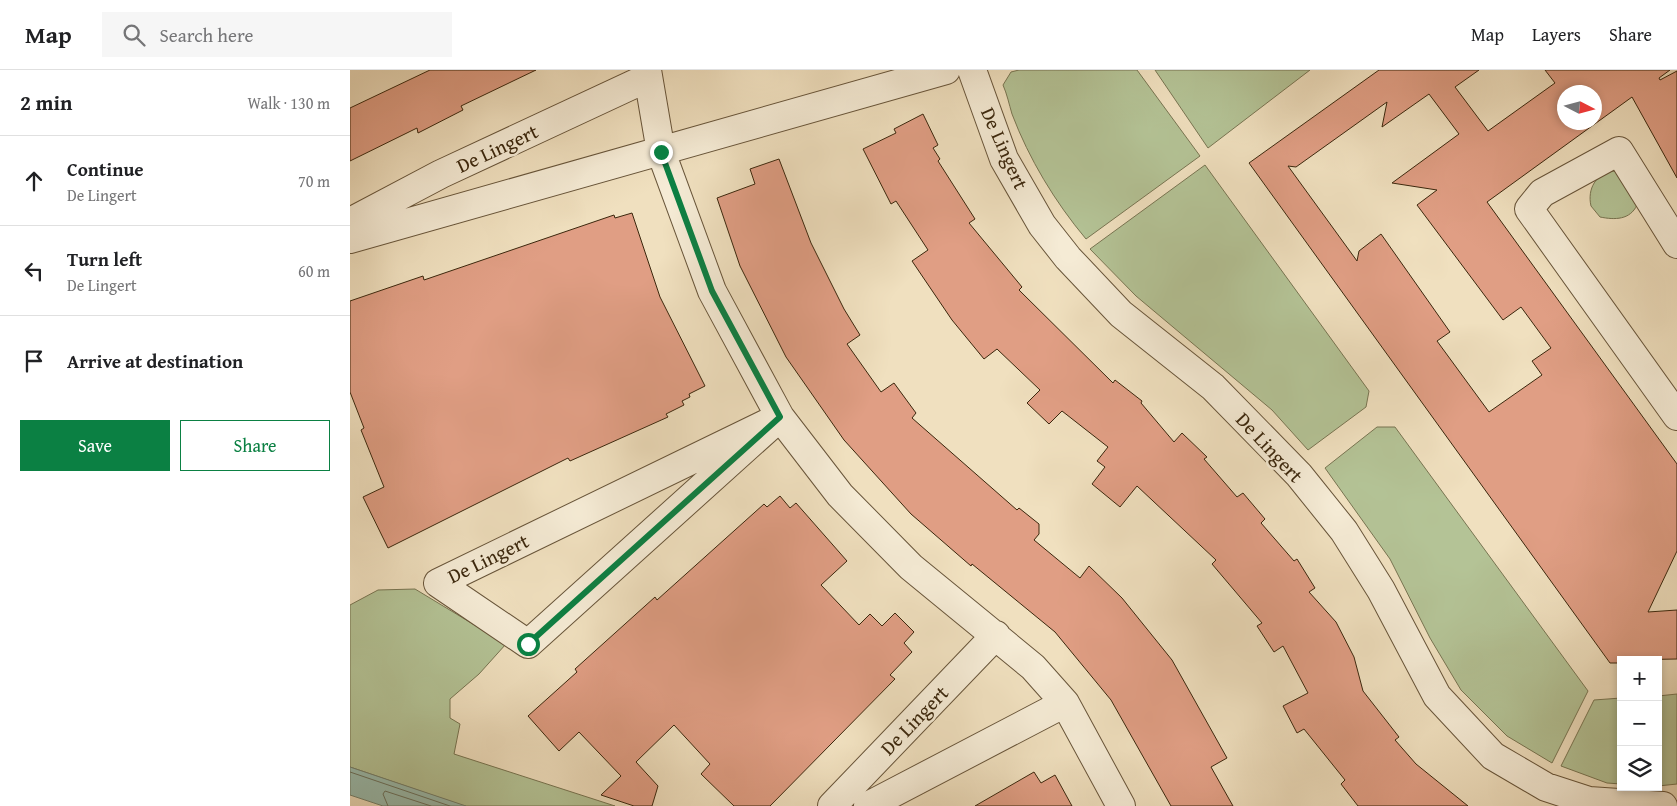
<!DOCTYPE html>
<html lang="en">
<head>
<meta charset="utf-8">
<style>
	body { margin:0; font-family:"Gentium Book Plus",serif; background:#f6f6f6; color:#202124 }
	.controls { position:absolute; right:15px; bottom:15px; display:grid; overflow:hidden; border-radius:0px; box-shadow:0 2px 8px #0003 }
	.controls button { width:45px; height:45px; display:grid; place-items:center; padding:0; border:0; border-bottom:1px solid #e0e0e0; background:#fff; color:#202124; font:25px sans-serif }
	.compass { position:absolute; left:1207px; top:15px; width:45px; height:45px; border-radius:50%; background:#fff; box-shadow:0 2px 8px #0003; rotate:96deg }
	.stop { position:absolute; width:15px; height:15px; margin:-11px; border:4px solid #0b8043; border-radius:50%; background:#fff }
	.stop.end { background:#0b8043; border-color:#fff; box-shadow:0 1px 5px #0008 }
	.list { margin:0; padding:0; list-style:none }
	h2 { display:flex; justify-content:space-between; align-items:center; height:65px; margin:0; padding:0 20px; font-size:21px }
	h2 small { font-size:16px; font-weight:400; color:#757577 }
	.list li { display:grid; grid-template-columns:32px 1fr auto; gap:15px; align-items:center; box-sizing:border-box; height:90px; padding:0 20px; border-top:1px solid #e0e0e0 }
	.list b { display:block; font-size:19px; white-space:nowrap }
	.list p { margin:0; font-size:16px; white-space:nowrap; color:#757577 }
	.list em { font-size:16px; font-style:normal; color:#757577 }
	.actions { display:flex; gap:10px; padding:15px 20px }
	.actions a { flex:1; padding:11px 0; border:1px solid #0b8043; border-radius:0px; text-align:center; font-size:18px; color:#0b8043 }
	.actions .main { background:#0b8043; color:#fff }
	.icon { flex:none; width:28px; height:28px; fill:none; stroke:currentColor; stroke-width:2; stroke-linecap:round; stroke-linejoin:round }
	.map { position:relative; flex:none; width:1327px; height:736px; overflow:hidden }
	header { display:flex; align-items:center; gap:30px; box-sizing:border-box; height:70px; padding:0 25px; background:#fff; border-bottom:1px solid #e0e0e0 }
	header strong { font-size:24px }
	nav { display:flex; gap:28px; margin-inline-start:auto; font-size:18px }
	.search { width:350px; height:45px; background:#f6f6f6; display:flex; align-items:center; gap:12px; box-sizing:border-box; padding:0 18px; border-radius:0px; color:#757577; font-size:19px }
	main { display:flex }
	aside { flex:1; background:#fff }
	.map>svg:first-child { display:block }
	.green { fill:#b4c396; stroke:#787552 }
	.water { fill:#9abdaf; stroke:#74816e }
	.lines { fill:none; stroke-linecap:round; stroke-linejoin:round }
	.shore { stroke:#6a725e; stroke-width:1 }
	.building { fill:#e09e84; stroke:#3b270d; fill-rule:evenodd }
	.minor-casing { stroke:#68553a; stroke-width:30 }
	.minor { stroke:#f5ebd5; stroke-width:28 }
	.route { stroke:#0b8043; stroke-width:6 }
	.labels { text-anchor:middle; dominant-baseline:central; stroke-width:5; stroke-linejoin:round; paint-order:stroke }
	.street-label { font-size:20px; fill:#3b270d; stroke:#f5ebd5 }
</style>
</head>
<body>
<header>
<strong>Map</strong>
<div class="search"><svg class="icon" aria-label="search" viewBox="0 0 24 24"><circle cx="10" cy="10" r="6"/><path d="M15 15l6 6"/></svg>Search here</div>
<nav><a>Map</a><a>Layers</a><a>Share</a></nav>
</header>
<main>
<aside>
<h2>2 min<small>Walk · 130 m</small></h2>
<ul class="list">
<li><svg class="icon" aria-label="ahead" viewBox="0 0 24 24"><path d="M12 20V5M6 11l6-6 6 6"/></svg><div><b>Continue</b><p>De Lingert</p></div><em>70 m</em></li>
<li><svg class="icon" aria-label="left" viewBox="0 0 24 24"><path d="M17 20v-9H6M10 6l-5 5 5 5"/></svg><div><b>Turn left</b><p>De Lingert</p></div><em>60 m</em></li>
<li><svg class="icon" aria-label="arrive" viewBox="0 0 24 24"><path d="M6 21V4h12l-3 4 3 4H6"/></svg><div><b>Arrive at destination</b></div></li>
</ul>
<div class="actions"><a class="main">Save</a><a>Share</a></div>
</aside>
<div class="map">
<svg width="1327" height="736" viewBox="0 0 1327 736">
	<rect width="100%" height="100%" fill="#f0e0bf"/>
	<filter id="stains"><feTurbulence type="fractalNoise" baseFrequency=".004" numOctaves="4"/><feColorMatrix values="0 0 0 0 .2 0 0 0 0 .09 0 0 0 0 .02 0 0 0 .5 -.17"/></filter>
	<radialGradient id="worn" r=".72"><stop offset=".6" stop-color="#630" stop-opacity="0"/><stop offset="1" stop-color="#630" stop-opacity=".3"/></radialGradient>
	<!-- green -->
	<path class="green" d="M669,0H787L850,86L736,169C705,132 679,89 662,44C659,34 657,24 653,15L661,2Z
		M805,0H960L858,78Z
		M855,95L1019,321L1016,337L958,380L922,340L786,226L740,179Z
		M1264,101L1270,102L1287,135C1280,150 1265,150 1250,147L1241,136C1237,119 1246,103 1264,101Z
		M1027,357H1045L1238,621L1202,693L1157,666L1111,620L1080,568L1040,489L975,398Z
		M65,519L156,574L129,604L100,629V648L110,654L104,684L265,736H114L0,697V535L28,520Z
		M1327,624V714L1308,716V626Z
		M1271,628V714L1257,713L1211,696L1244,630Z"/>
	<!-- water -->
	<path class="water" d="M0,697L116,736H33L0,725Z"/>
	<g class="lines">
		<!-- shore -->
		<path class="shore" d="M0,702L100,736
			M38,736L33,724L35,721L81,736"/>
	</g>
	<!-- building -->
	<path class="building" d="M80,0H186L111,36L113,40L68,63L67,58L0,91V38Z
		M1029,0H1129L1105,17L1138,61L1205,13L1195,0H1320L1309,8L1310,10L1327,1V108L1282,27L1137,132L1327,394V481L1298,542L1327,540V589L1271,590V593H1260L899,93ZM1214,22H1244V52H1214ZM1079,24L1109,64L1042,113L1087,120L1067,135L1153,250L1171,237L1201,278L1182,291L1192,305L1139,342L1087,271L1100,262L1031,164L1009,181L1007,191L938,96L946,97L1037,32L1032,57Z
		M573,44L588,75L583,78L590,89L588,91L625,149L619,153L672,217L669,220L763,313L765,310L792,331L791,333L824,372L832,363L857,387L854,389L887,427L893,423L915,449L911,453L944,491L947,489L965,518L959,522L986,552L1004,587L1013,621L1049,667L1045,670L1066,694L1118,736H1008L991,714L995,710L954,659L947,663L933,636L958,623L933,576L924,582L907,556L912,553L862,494L866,490L787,416L770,437L742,414L755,397L747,391L758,377L712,341L699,354L677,333L690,320L647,279L634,289L602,250L562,191L578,180L546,131L541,134L513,79L546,63L544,59Z
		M429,89L461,173L494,239L510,265L497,274L531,322L544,313L566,343L562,348L667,440L669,438L689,454V464L684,470L730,508L739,496L772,528L822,590L877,688L861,697L883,736H821L761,630L705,562L622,494L621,496L561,444L494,370L436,287L390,196L367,128L405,114L400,99Z
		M282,143L310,227L355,316L339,324L340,327L332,331L334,335L316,344L318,347L220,391L218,388L38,478L13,427L34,417L11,360L14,358L0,322V231L73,206L74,210L264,145L265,148Z
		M430,426L440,438L446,433L497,491L471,515L509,555L520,544L532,556L545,543L564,562L554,573L562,582L540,605L545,609L420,736H384L351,704L360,694L324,655L286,692L308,716L302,736H284L251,725L271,706L229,662L209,681L178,646L227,602L225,599L305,527L307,530L414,434L417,437Z
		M684,702L691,713L705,705L722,736H625Z"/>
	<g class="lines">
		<!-- minor casing -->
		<g class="minor-casing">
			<path id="minor" d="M297,0L311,82L362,221L430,347L490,425L561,497L683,597L715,633L771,736
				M622,0L654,89L692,155L718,188L771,244L863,317L949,405L994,461L1031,520L1087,626L1143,686L1196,717L1239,731L1313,736
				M0,152L91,104L297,8
				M0,169L596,0
				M1327,174L1269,81L1192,123L1179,139L1327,346
				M430,347L178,574L88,513Z
				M482,736L646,565
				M518,736L715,633"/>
		</g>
		<!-- minor -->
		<use href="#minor" class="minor"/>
	</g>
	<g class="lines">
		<!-- route -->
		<path class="route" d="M178,574L430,347L362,221L311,82"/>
	</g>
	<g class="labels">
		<!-- street labels -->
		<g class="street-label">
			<text transform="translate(147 78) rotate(-25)">De Lingert</text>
			<text transform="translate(655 78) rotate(66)">De Lingert</text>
			<text transform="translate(920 377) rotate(47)">De Lingert</text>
			<text transform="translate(138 488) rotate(-26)">De Lingert</text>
			<text transform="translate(564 650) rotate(-46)">De Lingert</text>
		</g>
	</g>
	<rect width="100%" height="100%" filter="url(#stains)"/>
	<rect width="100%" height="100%" fill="url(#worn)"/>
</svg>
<div class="controls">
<button>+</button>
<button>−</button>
<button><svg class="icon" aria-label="layers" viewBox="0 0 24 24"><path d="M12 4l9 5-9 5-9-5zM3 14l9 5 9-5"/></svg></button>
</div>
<svg class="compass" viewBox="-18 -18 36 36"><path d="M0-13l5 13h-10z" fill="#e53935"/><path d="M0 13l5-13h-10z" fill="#757577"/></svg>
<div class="stop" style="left:178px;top:574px"></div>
<div class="stop end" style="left:311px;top:82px"></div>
</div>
</main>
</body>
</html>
